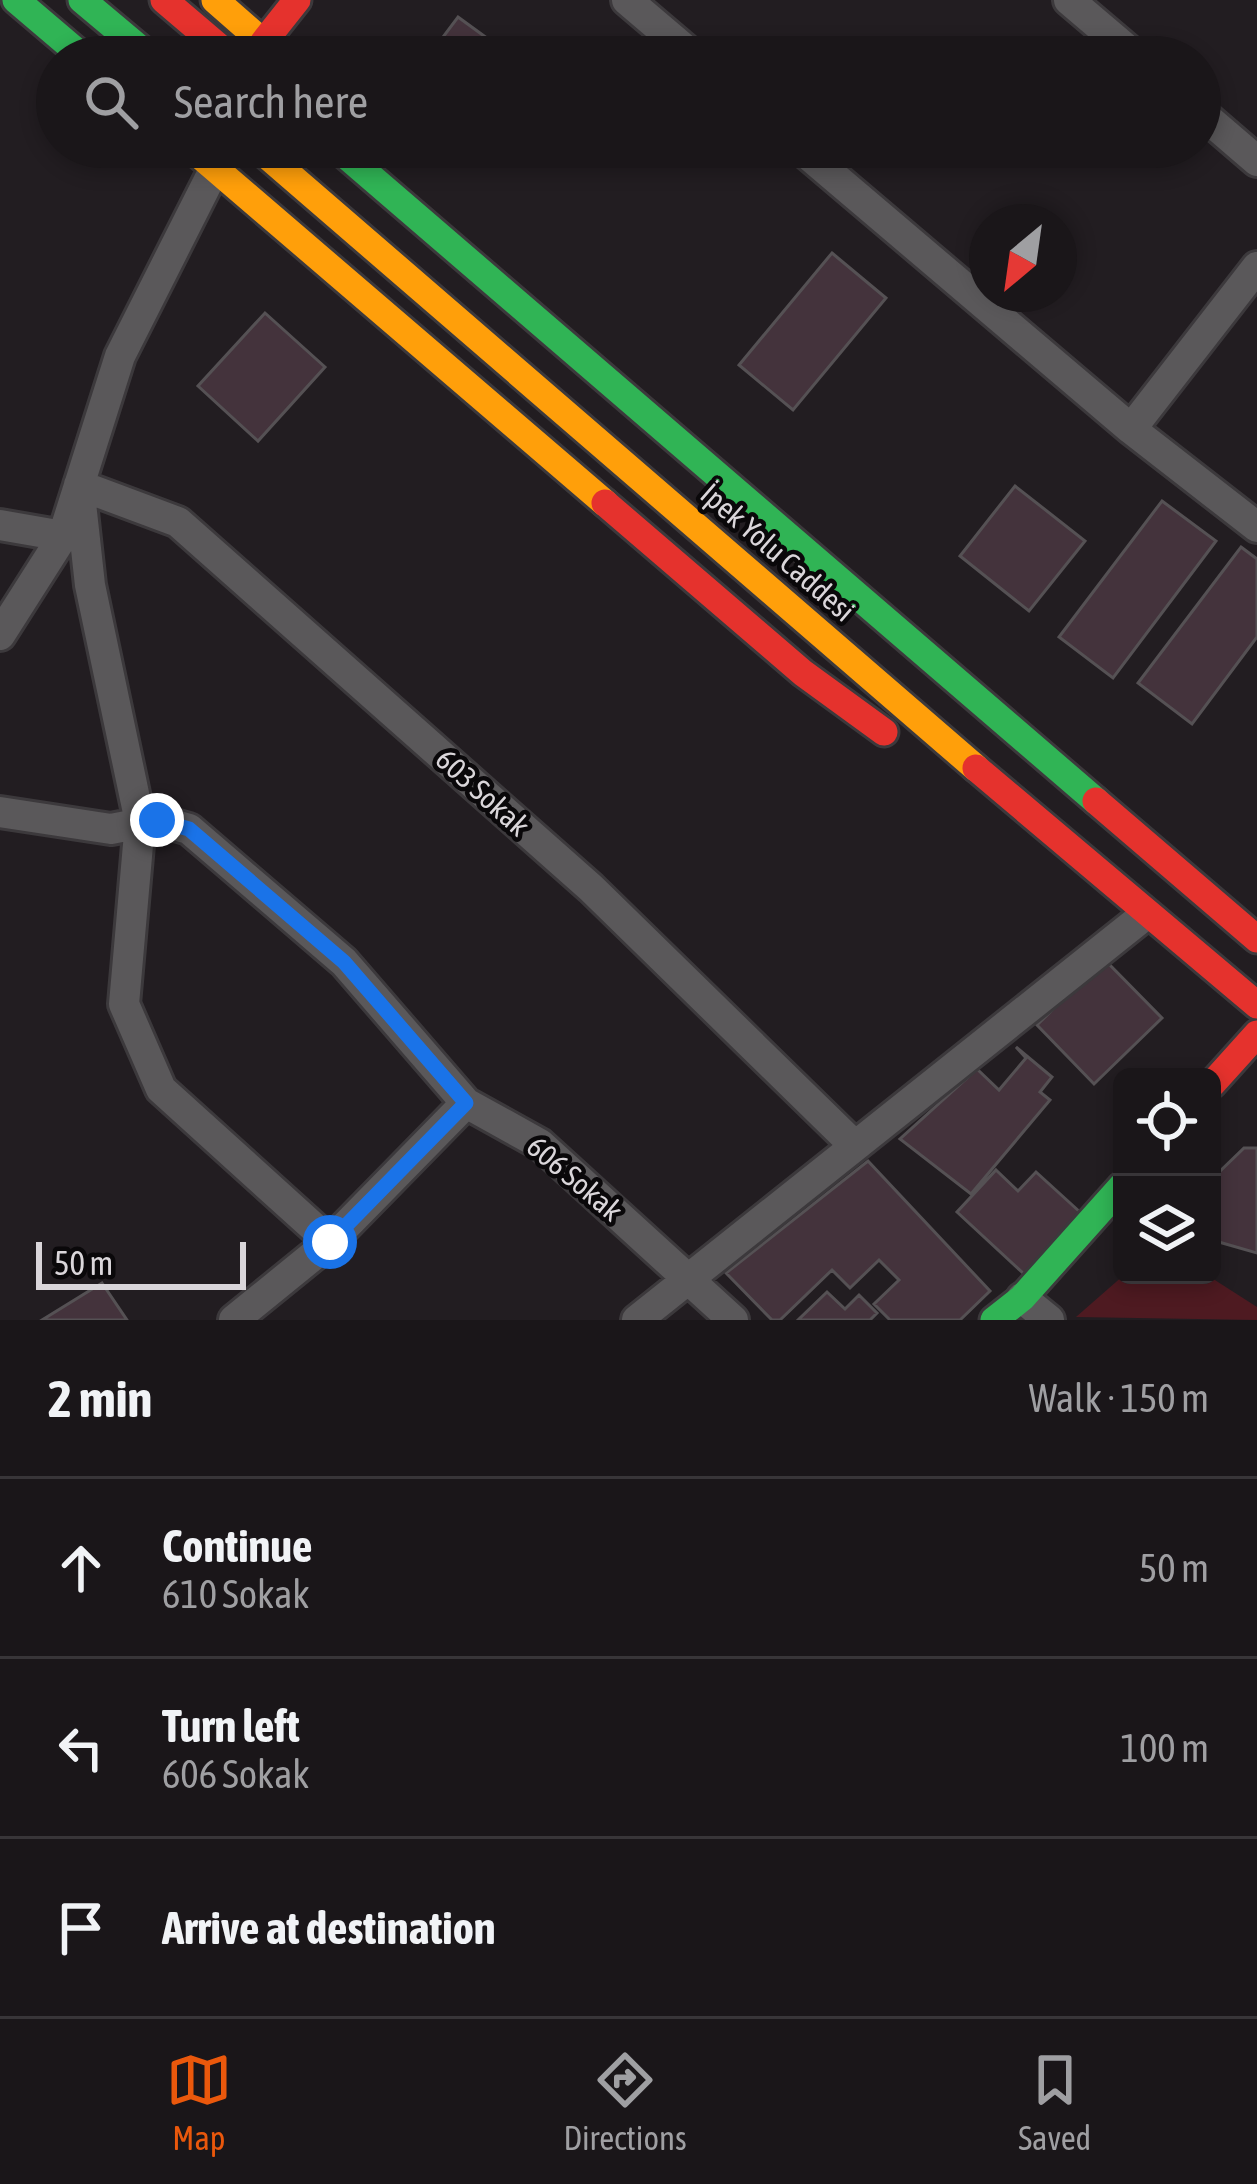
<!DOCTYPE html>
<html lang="en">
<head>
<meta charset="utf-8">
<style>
	body { margin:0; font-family:"Asap Condensed",sans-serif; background:#272326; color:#f1f3f6 }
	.controls { position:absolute; right:36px; bottom:36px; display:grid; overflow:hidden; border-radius:18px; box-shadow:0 6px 18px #0003 }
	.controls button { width:108px; height:108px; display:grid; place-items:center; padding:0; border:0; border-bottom:3px solid #383538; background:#1a1619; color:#f1f3f6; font:60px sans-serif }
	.compass { position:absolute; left:969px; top:204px; width:108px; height:108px; border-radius:50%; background:#1a1619; box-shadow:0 6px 18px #0003; rotate:209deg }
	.scale { position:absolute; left:36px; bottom:30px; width:210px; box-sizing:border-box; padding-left:12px; border:6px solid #dad6da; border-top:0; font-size:33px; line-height:42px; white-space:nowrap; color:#dad6da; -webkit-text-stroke:9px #0a080a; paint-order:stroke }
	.stop { position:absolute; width:36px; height:36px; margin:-27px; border:9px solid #1a73e8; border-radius:50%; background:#fff }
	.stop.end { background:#1a73e8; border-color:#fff; box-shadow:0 3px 12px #0008 }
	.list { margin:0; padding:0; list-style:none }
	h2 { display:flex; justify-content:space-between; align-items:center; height:156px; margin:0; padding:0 48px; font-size:51px }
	h2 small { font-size:39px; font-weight:400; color:#9f9fa2 }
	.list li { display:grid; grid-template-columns:78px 1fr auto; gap:36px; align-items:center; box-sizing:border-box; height:180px; padding:0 48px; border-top:3px solid #383538 }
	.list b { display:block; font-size:45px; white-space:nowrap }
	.list p { margin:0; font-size:39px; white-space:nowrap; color:#9f9fa2 }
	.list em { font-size:39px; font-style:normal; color:#9f9fa2 }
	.icon { flex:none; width:66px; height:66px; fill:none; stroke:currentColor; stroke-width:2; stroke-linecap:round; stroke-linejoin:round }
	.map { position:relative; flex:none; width:1257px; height:1320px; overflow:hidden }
	.search { position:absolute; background:#1a1619; box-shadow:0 6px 18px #0003; left:36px; right:36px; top:36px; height:132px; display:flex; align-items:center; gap:30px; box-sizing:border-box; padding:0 42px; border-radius:66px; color:#9f9fa2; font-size:45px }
	.sheet { height:696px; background:#1a1619 }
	nav { display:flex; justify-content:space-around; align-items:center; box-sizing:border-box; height:168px; border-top:3px solid #383538; background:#1a1619; font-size:33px; color:#9f9fa2 }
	nav a { display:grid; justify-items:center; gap:6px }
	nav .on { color:#ea580c }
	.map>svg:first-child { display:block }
	.green { fill:#4e1a21 }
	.building { fill:#44333c; stroke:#555154; stroke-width:3 }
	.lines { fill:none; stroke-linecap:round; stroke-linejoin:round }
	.street-casing { stroke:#3c393c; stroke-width:36 }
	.fast-casing { stroke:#3c393c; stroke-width:33 }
	.slow-casing { stroke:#3c393c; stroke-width:33 }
	.jam-casing { stroke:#3c393c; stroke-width:33 }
	.street { stroke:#5a585a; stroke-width:30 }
	.fast { stroke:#30b455; stroke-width:27 }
	.slow { stroke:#ff9f0a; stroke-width:27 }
	.jam { stroke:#e5322d; stroke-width:27 }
	.route { stroke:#1a73e8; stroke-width:15 }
	.labels { text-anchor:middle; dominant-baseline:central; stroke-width:9; stroke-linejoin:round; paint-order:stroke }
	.street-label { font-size:30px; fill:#dad6da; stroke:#0a080a }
</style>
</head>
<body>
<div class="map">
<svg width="1257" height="1320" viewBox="0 0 1257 1320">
	<rect width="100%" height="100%" fill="#221d21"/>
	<!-- green -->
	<path class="green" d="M1124,1275H1207L1257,1307V1320L1076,1317Z"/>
	<!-- building -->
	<path class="building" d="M458,17L495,44L487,57H428Z
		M832,253L886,298L793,410L739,365Z
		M265,313L325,367L258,441L198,386Z
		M1015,486L1085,541L1029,611L960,556Z
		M1162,501L1216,541L1113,678L1059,637Z
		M1241,547L1257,559V637L1192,724L1138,683Z
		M1104,959L1162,1018L1094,1084L1037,1025Z
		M1016,1047L1052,1077L1040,1092L1050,1100L971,1194L900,1139L977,1069L999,1090L1026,1058Z
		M1244,1148H1257V1253L1212,1240V1179Z
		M868,1161L990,1291L960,1320H890L874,1304L899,1280L879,1260L850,1288L832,1270L780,1320H772L726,1273Z
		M996,1170L1018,1191L1036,1172L1081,1213L1024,1274L957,1212Z
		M102,1283L127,1320H42Z
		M827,1292L845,1309L859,1295L877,1313L870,1320H798Z"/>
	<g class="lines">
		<!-- street casing -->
		<g class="street-casing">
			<path id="street" d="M627,0L694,57
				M1069,0L1136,57
				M1200,112L1257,161
				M799,147L1131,429L1257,527
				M1131,429L1257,267
				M79,485L178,522L591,888L854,1145
				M79,485L90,585L140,822L124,1004L161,1089L330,1242
				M0,525L63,536
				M0,635L63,536L120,356L215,168
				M0,812L111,829L157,820L189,829L344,962L466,1103L540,1144L733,1320
				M1022,1298L1049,1320
				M234,1320L330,1242L466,1103
				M637,1320L1145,915"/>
		</g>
		<!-- fast casing -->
		<g class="fast-casing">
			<path id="fast" d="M16,0L83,57
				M82,0L150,57
				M336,147L1096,801
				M994,1320L1022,1298L1122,1186"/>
		</g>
		<!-- slow casing -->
		<g class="slow-casing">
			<path id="slow" d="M215,0L280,57
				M190,147L605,503
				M257,147L976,768"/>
		</g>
		<!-- jam casing -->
		<g class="jam-casing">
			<path id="jam" d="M164,0L231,57
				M263,43L297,0
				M605,503L803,673L884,732
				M976,768L1257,1005
				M1096,801L1257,939
				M1212,1084L1257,1034"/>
		</g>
		<!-- street -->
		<use href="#street" class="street"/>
		<!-- fast -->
		<use href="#fast" class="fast"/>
		<!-- slow -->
		<use href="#slow" class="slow"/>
		<!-- jam -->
		<use href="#jam" class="jam"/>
	</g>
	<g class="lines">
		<!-- route -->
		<path class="route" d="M157,820L189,829L344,962L466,1103L330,1242"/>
	</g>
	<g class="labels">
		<!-- street labels -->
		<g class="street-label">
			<text transform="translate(778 552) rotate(41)">İpek Yolu Caddesi</text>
			<text transform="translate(483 792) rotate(42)">603 Sokak</text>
			<text transform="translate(575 1178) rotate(40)">606 Sokak</text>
		</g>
	</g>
</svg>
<div class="controls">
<button><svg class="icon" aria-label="locate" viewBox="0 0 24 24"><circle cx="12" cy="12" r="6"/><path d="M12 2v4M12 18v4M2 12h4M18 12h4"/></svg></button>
<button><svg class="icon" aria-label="layers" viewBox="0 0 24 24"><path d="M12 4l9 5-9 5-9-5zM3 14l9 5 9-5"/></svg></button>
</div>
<svg class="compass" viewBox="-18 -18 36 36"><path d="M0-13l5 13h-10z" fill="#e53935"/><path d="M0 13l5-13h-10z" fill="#9f9fa2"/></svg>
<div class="scale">50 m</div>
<div class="stop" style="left:330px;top:1242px"></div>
<div class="stop end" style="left:157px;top:820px"></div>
<div class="search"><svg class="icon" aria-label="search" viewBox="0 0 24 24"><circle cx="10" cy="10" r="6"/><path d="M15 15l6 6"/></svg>Search here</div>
</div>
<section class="sheet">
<h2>2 min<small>Walk · 150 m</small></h2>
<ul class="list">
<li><svg class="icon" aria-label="ahead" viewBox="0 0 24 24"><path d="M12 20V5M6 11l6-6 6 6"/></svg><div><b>Continue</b><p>610 Sokak</p></div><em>50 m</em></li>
<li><svg class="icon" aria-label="left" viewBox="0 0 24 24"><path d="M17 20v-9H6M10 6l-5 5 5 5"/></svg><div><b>Turn left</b><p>606 Sokak</p></div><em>100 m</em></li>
<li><svg class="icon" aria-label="arrive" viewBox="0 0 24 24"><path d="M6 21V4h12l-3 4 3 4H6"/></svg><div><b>Arrive at destination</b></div></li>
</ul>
</section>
<nav>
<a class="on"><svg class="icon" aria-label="map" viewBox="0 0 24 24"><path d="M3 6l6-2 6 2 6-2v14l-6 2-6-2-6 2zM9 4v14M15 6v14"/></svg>Map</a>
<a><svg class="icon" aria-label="directions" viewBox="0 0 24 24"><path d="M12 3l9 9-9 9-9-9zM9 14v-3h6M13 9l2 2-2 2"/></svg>Directions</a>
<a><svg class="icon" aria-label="saved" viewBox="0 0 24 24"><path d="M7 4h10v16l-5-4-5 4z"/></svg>Saved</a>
</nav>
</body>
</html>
